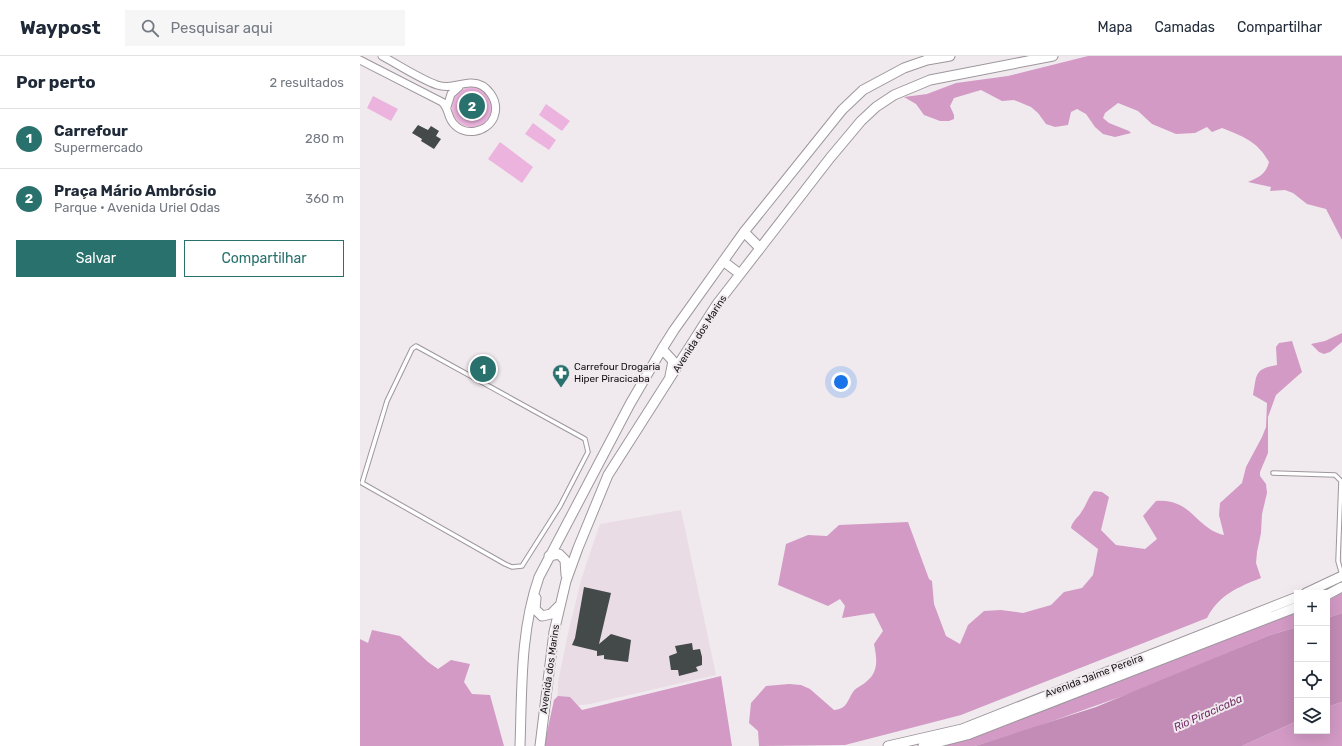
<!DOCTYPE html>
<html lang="pt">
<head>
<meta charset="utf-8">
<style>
	body { margin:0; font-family:Rubik,sans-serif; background:#f6f6f7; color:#1f2937 }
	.controls { position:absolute; right:12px; bottom:12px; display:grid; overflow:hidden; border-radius:0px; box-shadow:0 4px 16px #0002 }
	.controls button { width:36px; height:36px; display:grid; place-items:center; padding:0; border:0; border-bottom:1px solid #e0e1e3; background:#fff; color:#1f2937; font:20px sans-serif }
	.you { position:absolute; left:481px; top:326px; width:14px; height:14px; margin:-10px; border:3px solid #fff; border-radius:50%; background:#1a73e8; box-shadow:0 0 0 6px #1a73e833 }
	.badge { display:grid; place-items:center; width:26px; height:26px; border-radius:50%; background:#28716d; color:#fff; font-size:13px; font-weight:700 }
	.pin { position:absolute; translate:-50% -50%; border:2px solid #fff; box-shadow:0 1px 4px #0006 }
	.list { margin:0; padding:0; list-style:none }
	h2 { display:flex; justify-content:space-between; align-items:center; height:52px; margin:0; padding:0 16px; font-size:17px }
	h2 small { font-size:13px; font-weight:400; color:#747a83 }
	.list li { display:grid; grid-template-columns:26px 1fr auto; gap:12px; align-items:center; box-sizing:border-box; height:60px; padding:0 16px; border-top:1px solid #e0e1e3 }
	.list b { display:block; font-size:15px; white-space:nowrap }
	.list p { margin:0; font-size:13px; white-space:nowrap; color:#747a83 }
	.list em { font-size:13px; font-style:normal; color:#747a83 }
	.actions { display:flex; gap:8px; padding:12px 16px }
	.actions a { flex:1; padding:9px 0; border:1px solid #28716d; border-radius:0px; text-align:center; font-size:14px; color:#28716d }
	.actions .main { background:#28716d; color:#fff }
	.icon { flex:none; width:22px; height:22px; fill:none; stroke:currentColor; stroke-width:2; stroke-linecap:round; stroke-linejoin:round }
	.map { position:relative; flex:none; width:982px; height:690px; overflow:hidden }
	header { display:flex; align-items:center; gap:24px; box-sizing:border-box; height:56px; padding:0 20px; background:#fff; border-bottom:1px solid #e0e1e3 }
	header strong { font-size:19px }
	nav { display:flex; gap:22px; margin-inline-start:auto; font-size:14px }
	.search { width:280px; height:36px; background:#f6f6f7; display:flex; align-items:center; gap:10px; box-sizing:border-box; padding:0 14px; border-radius:0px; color:#747a83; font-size:15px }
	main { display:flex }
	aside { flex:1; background:#fff }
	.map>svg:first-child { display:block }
	.built { fill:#e9dce5 }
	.green { fill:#ecb3de }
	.forest { fill:#d29ac5 }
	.water { fill:#c38cb6 }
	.building { fill:#434a49 }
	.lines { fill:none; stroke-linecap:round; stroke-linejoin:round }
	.lane-casing { stroke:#9d979c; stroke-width:5.5 }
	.street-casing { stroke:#9d979c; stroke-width:9 }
	.secondary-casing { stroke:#9d979c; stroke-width:11 }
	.lane { stroke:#fff; stroke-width:3.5 }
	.street { stroke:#fff; stroke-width:7 }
	.secondary { stroke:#fff; stroke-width:9 }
	.labels { text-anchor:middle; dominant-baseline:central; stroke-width:4; stroke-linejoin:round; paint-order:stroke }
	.street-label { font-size:10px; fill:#141213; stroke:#f0eaef }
	.poi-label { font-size:10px; fill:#141213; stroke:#f0eaef; text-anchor:start }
	.water-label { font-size:11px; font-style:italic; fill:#733067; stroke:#f0eaef }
</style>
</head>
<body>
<header>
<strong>Waypost</strong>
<div class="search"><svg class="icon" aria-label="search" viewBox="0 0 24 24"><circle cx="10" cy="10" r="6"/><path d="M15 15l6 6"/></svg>Pesquisar aqui</div>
<nav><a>Mapa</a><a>Camadas</a><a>Compartilhar</a></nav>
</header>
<main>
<aside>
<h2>Por perto<small>2 resultados</small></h2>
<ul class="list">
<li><span class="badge">1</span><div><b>Carrefour</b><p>Supermercado</p></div><em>280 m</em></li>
<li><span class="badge">2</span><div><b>Praça Mário Ambrósio</b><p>Parque · Avenida Uriel Odas</p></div><em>360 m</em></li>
</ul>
<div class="actions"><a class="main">Salvar</a><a>Compartilhar</a></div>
</aside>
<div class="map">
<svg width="982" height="690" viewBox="0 0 982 690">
	<rect width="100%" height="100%" fill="#f0eaef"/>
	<!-- built -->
	<path class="built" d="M321,454L356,619L230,648L197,652L198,626L207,582L221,524L240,468Z"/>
	<!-- green -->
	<path class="green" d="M92 51a20 20 0 1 1 40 0a20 20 0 1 1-40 0Z
		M13,40L38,53L31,65L7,52Z
		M186,48L210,65L202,75L179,59Z
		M173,67L196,84L189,94L165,78Z
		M140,86L173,111L162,127L128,103Z"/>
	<!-- forest -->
	<path class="forest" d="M728,0H982V184L966,153L947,148L933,137L925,134L910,135L911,131L888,126C899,121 906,118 909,106C898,86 883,80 862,72L852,76L847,71L835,77L816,78L792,68L778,55L758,47L745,57L743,62L749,67L769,75L771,77L755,81L743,78L735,71L726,58L717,53L711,56L708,69L695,71L686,68L678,57L671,51L654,44L642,45L621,34L594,42L590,50L594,59V63L589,65H580L564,59L556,48L544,41L567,38L596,27L648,20Z
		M982,277V286L970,296L964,298L959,296L951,288L965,285Z
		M932,285L942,316L916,339L908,361V397L900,416V420L906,428L907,437L902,458L901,477L897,496L896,507L901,522C878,531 859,539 847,562L601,659L485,689L399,690L398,675L389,667L391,647L406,630L429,628L441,629L450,633L474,654C487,653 487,645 493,636C496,631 502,630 506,626C519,616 517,603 514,588L523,575L514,557L482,562L485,550L480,543L468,550L418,529L426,488L448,479L467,480L479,469L548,466L569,523L572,525L574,548L586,580L600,588L608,569L624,555L641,554L663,557L691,549L704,536L722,532L733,519L738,493L711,472C712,465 718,462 722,455C727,448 728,441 734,435L742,436L749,441L741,474L756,489L785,493L797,483L783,460L796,445C832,442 836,473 864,479L859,459L860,447L882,427L886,411L902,381L906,371L907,347L893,339C897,318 894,313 917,309L916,291L919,287Z
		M982,537V557L967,562V545Z
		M937,556V571L910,579L777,635L667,674L615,690H578L608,683Z
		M12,574L40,580L68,606L78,613L91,604L110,608L104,626L112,638L130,639L144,690H0V583L8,587Z
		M361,620L372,690H184L194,644L198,640L210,641L222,654Z
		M982,646V690H882L937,665V675H967V651Z"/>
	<!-- water -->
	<path class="water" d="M982,557V646L967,651V562Z
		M937,571V665L882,690H615L736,651L910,579Z"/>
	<!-- building -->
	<path class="building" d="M58,69L68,74L71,70L79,75L76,80L81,83L74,93L61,85L62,83L52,77Z
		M224,531L251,537L239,588L251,578L271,584L268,606L244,603V599L237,600V595L212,589L215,582Z
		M332,587L333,594L340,593L342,601V609L336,611L338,615L319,620L318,614H311L309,600L317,597L315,590Z"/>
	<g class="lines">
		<!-- lane casing -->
		<g class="lane-casing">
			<path id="lane" d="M56,290L225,383L228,396L200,450L162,510L152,511L145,508L2,427L27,345L52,293Z
				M913,417L975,419L981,425L978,505L982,519"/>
		</g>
		<!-- street casing -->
		<g class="street-casing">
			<path id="street" d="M0,4L82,46C89,52 87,60 93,67C104,81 127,77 134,61C140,45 127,26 110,27C97,28 89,33 77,29C58,22 39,9 22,0
				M87,51L91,38L99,31"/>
		</g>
		<!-- secondary casing -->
		<g class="secondary-casing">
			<path id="secondary" d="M384,176L400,192
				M363,205L380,218
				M302,293L313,305L310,320
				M189,500L199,498L205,504L206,519
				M946,537L982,520
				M967,539L982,531
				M176,542L175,553L182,560L191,558L199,550
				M160,690C162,634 160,575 179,521L270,348L302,293L314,274L384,176L482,54L503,34L544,12L567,4L590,0
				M180,690L194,576L206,525L218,492L248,419L357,248L470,102L501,65L516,51L534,39L570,24L693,0
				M528,690L602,673L937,541
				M563,690L607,679L937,551"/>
		</g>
		<!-- lane -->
		<use href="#lane" class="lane"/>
		<!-- street -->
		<use href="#street" class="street"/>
		<!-- secondary -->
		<use href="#secondary" class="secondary"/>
	</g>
	<!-- icons -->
	<defs>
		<g id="pharmacy-pin" transform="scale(0.9)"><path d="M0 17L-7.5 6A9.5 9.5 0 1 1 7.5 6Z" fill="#28716d" stroke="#f0eaef"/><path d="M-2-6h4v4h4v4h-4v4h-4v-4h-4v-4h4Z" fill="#fff"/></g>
	</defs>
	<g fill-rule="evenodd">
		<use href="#pharmacy-pin" x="201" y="317"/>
	</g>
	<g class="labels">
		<!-- street labels -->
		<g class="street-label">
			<text transform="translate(340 278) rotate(-57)">Avenida dos Marins</text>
			<text transform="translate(190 613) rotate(-82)">Avenida dos Marins</text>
			<text transform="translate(734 620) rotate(-21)">Avenida Jaime Pereira</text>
		</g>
		<!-- poi labels -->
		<g class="poi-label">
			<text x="214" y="311">Carrefour Drogaria<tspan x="214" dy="12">Hiper Piracicaba</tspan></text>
		</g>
		<!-- water labels -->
		<g class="water-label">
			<text transform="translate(848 657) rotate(-24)">Rio Piracicaba</text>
		</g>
	</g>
</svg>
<div class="controls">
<button>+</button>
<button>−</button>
<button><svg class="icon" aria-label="locate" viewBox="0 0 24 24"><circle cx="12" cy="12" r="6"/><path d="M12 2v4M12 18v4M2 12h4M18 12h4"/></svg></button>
<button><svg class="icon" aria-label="layers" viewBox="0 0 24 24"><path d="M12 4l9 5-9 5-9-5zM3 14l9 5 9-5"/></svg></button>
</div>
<div class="you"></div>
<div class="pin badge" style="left:123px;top:313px">1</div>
<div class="pin badge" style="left:112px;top:50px">2</div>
</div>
</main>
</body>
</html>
